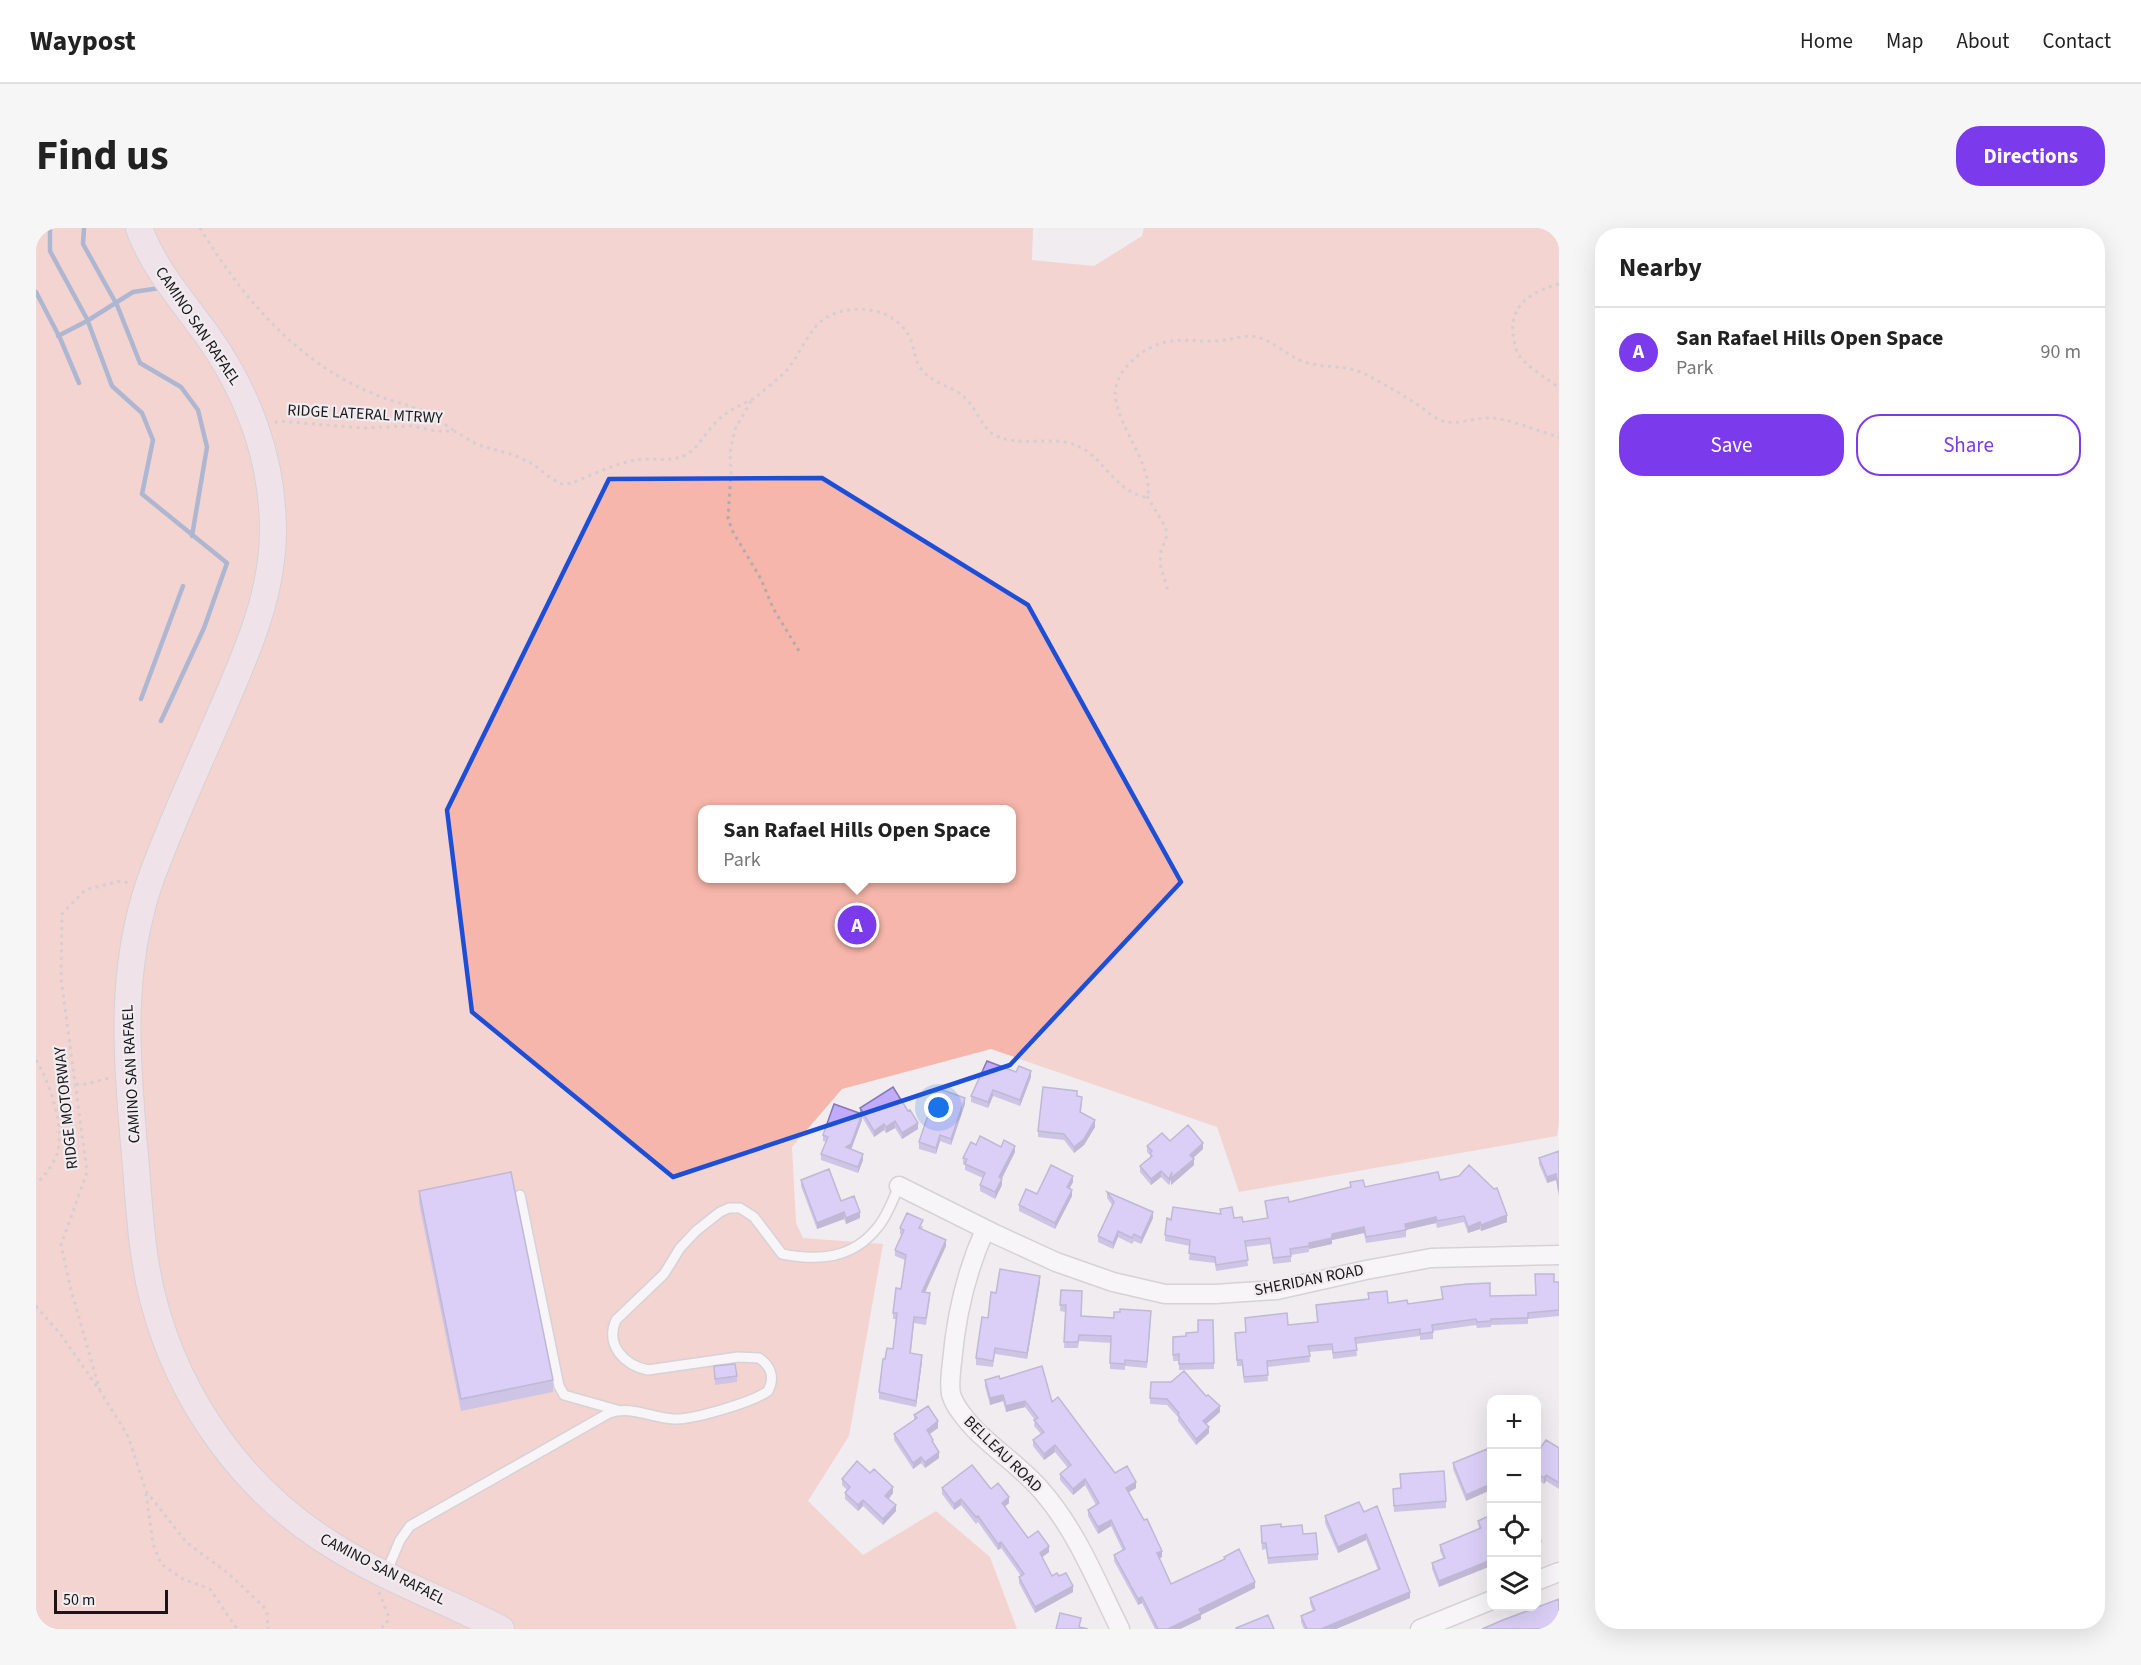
<!DOCTYPE html>
<html lang="en">
<head>
<meta charset="utf-8">
<style>
	body { margin:0; font-family:"Source Sans 3",sans-serif; background:#f6f6f6; color:#222 }
	.controls { position:absolute; right:18px; bottom:18px; display:grid; overflow:hidden; border-radius:12px; box-shadow:0 6px 24px #0002 }
	.controls button { width:54px; height:54px; display:grid; place-items:center; padding:0; border:0; border-bottom:2px solid #e0e0e0; background:#fff; color:#222; font:30px sans-serif }
	.scale { position:absolute; left:18px; bottom:15px; width:114px; box-sizing:border-box; padding-left:6px; border:3px solid #181718; border-top:0; font-size:16px; line-height:21px; white-space:nowrap; color:#181718; -webkit-text-stroke:4px #f0ecf0; paint-order:stroke }
	.you { position:absolute; left:903px; top:880px; width:21px; height:21px; margin:-15px; border:4px solid #fff; border-radius:50%; background:#1a73e8; box-shadow:0 0 0 9px #1a73e833 }
	.badge { display:grid; place-items:center; width:39px; height:39px; border-radius:50%; background:#7c3aed; color:#fff; font-size:20px; font-weight:700 }
	.pin { position:absolute; translate:-50% -50%; border:3px solid #fff; box-shadow:0 2px 6px #0006 }
	.popup { position:absolute; left:662px; top:577px; width:318px; height:78px; box-sizing:border-box; display:grid; place-content:center; border-radius:12px; background:#fff; filter:drop-shadow(0 2px 4px #0005); font-size:20px; white-space:nowrap; color:#767676 }
	.popup b { font-size:22px; color:#222 }
	.popup::after { content:''; position:absolute; left:50%; top:100%; margin-left:-12px; border:12px solid transparent; border-top-color:#fff }
	.list { margin:0; padding:0; list-style:none }
	h2 { display:flex; justify-content:space-between; align-items:center; height:78px; margin:0; padding:0 24px; font-size:26px }
	h2 small { font-size:20px; font-weight:400; color:#767676 }
	.list li { display:grid; grid-template-columns:39px 1fr auto; gap:18px; align-items:center; box-sizing:border-box; height:90px; padding:0 24px; border-top:2px solid #e0e0e0 }
	.list b { display:block; font-size:22px; white-space:nowrap }
	.list p { margin:0; font-size:20px; white-space:nowrap; color:#767676 }
	.list em { font-size:20px; font-style:normal; color:#767676 }
	.actions { display:flex; gap:12px; padding:18px 24px }
	.actions a { flex:1; padding:14px 0; border:2px solid #7c3aed; border-radius:24px; text-align:center; font-size:21px; color:#7c3aed }
	.actions .main { background:#7c3aed; color:#fff }
	.icon { flex:none; width:33px; height:33px; fill:none; stroke:currentColor; stroke-width:2; stroke-linecap:round; stroke-linejoin:round }
	.map { position:relative; flex:none; width:1523px; height:1401px; overflow:hidden; border-radius:24px }
	header { display:flex; align-items:center; gap:36px; box-sizing:border-box; height:84px; padding:0 30px; background:#fff; border-bottom:2px solid #e0e0e0 }
	header strong { font-size:28px }
	nav { display:flex; gap:33px; margin-inline-start:auto; font-size:21px }
	.intro { display:flex; align-items:center; justify-content:space-between; box-sizing:border-box; height:144px; padding:0 36px }
	h1 { margin:0; font-size:42px }
	.button { padding:15px 27px; border-radius:24px; background:#7c3aed; color:#fff; font-size:21px; font-weight:700 }
	main { display:flex; gap:36px; padding:0 36px }
	aside { flex:1; background:#fff; border-radius:24px; box-shadow:0 6px 24px #0002 }
	.map>svg:first-child { display:block }
	.green { fill:#f7b6ab; fill-rule:evenodd }
	.lines { fill:none; stroke-linecap:round; stroke-linejoin:round }
	.stream { stroke:#5e76ac; stroke-width:4.5 }
	.lane-casing { stroke:#b5b1b5; stroke-width:12 }
	.street-casing { stroke:#b5b1b5; stroke-width:21 }
	.secondary-casing { stroke:#b5b1b5; stroke-width:28 }
	.path { stroke:#afacaf; stroke-width:3; stroke-dasharray:3 4.5; stroke-linecap:butt }
	.lane { stroke:#fff; stroke-width:9 }
	.street { stroke:#fff; stroke-width:18 }
	.secondary { stroke:#f0d6e0; stroke-width:26 }
	.wall { fill:#a593da }
	.shaded-wall { fill:#8678b2 }
	.building { fill:#c0abfe; stroke:#8678b2; stroke-width:1.5 }
	.marked { fill:none; stroke:#1d4ed8; stroke-width:4.5; stroke-linejoin:round }
	.labels { text-anchor:middle; dominant-baseline:central; stroke-width:4.5; stroke-linejoin:round; paint-order:stroke }
	.street-label { font-size:16px; fill:#181718; stroke:#f0ecf0 }
</style>
</head>
<body>
<header>
<strong>Waypost</strong>
<nav><a>Home</a><a>Map</a><a>About</a><a>Contact</a></nav>
</header>
<div class="intro"><h1>Find us</h1><a class="button">Directions</a></div>
<main>
<div class="map">
<svg width="1523" height="1401" viewBox="0 0 1523 1401">
	<rect width="100%" height="100%" fill="#f0ecf0"/>
	<!-- green -->
	<path class="green" d="M0,0H997L996,32L1058,38L1106,8L1108,0H1519L1523,7V895L1521,908L1203,964L1181,899L955,821L806,861L756,919L760,995L767,1010L847,1016L813,1208L772,1273L827,1327L900,1283L954,1329L981,1401H0ZM666,582H976V650H666Z"/>
	<g class="lines">
		<!-- stream -->
		<path class="stream" d="M14,0V23L51,91L76,158L106,185L117,212L106,266L191,335L168,400L125,493
			M48,0L47,16L81,77L104,135L145,159L162,182L171,219L156,308
			M0,64L24,110L43,155
			M22,108L51,93L97,64L124,60
			M105,471L147,358"/>
		<!-- lane casing -->
		<g class="lane-casing">
			<path id="lane" d="M484,967L523,1158L528,1167L581,1182
				M350,1345L364,1312L374,1298L573,1185C595,1177 615,1190 638,1191C656,1192 718,1174 732,1163C739,1150 735,1138 723,1130L702,1129L612,1142C588,1137 569,1117 580,1092L628,1046L644,1020L660,1003L684,984L693,980H704L718,989L746,1026C783,1033 816,1031 841,1000C851,989 857,971 863,958"/>
		</g>
		<!-- street casing -->
		<g class="street-casing">
			<path id="street" d="M863,958L959,1006L1020,1034L1077,1054L1129,1066H1179L1241,1062L1330,1042L1395,1030L1523,1027
				M949,1002C930,1044 920,1088 916,1134C915,1144 913,1156 915,1166C917,1173 922,1181 926,1186C945,1213 983,1236 1005,1262C1041,1303 1060,1353 1084,1401
				M1500,1353L1523,1344
				M1384,1401L1456,1372"/>
		</g>
		<!-- secondary casing -->
		<g class="secondary-casing">
			<path id="secondary" d="M103,0C117,39 144,70 169,104C211,162 237,230 237,302C237,366 211,424 186,482C161,540 134,597 113,656C84,743 90,827 98,916C103,968 104,1021 117,1071C143,1172 207,1262 296,1317C349,1351 409,1372 465,1401"/>
		</g>
		<!-- path -->
		<path class="path" d="M164,0C206,69 260,134 338,166C356,174 376,177 394,186C402,190 409,197 417,202
			M1523,56C1498,63 1474,75 1477,105C1478,112 1479,122 1483,127C1491,139 1512,151 1523,160
			M715,173L699,201L694,225L695,244L692,291L697,304L725,351L737,380L763,423
			M239,195L242,193L326,200L376,198L400,203H418L442,217L478,227L497,236L516,251L526,256L536,255C555,247 581,235 600,232C616,229 635,235 650,227C663,219 670,204 680,194C691,183 702,178 715,172C720,170 745,148 750,143C764,128 773,99 791,89C817,75 855,79 872,106C879,117 877,133 887,143C897,155 914,158 926,167C939,177 944,197 957,206C982,221 1016,206 1042,218C1068,230 1079,263 1109,269L1112,265C1115,229 1070,186 1081,155C1088,134 1114,115 1136,113C1150,111 1166,114 1181,113C1195,112 1208,106 1221,109C1238,113 1252,129 1269,134C1290,141 1311,136 1331,147C1348,156 1365,166 1382,177C1389,181 1396,189 1404,192C1420,199 1441,188 1458,190C1479,193 1502,203 1523,209
			M1111,268L1130,300V310L1125,323L1124,336L1132,363
			M0,832C14,855 29,899 21,926C17,937 9,947 0,956
			M40,856L46,857L73,850
			M0,1078L26,1108L64,1163L92,1208L110,1263L151,1315L192,1345L227,1378L231,1385L232,1401
			M64,1163L35,1062L25,1017L51,944L25,750L26,686L49,662L84,653L93,655
			M110,1265L117,1316L125,1336L147,1351L174,1361L201,1401
			M343,1364L352,1387L351,1396L343,1401"/>
		<!-- lane -->
		<use href="#lane" class="lane"/>
		<!-- street -->
		<use href="#street" class="street"/>
		<!-- secondary -->
		<use href="#secondary" class="secondary"/>
	</g>
	<!-- wall -->
	<path class="wall" d="M995,849L984,878L957,868L952,880L935,874V868Z
		M1041,868L1046,875L1045,884L1059,899L1048,917L1038,925L1028,912L1002,909V903Z
		M929,876L915,917L904,913L900,926L883,921V914Z
		M824,880L882,901L866,911L859,900L850,905L848,902L838,909L826,889V892L815,921L827,932L822,945L785,932V926L790,914L787,913V907L824,885Z
		M1134,913L1167,921L1157,930L1158,937L1135,957V951L1133,957L1125,949L1115,957L1104,944V938L1114,930V927L1111,924V918Z
		M940,917L965,919L979,924L966,950V957L959,971L944,963V957L947,950L929,942V937L927,936V930Z
		M1523,923V969L1520,952L1511,955L1503,936V930Z
		M765,952L805,973L824,990L810,996L808,991L781,1001L765,958Z
		M1404,952L1471,994L1445,1003L1444,1001L1432,1005L1428,994L1401,1000L1400,995L1370,1002V1009L1330,1015L1328,1005L1296,1012V1016L1273,1021V1024L1255,1027V1034L1237,1036L1234,1016L1210,1019L1212,1038L1180,1043L1179,1035L1153,1032L1154,1018L1129,1013V1007L1135,992L1184,986V981L1198,990L1207,994L1231,991L1229,973L1253,974L1314,960V954L1329,959Z
		M1037,954L1033,961L1036,968L1019,1001L983,983V977L1001,966Z
		M383,963L517,1152V1164L425,1183L383,975Z
		M1071,964L1117,990L1105,1016L1098,1013L1096,1016L1082,1009L1077,1021L1062,1014V1008L1076,977L1071,970Z
		M887,998L886,1001L910,1018L889,1065L894,1071L890,1097L878,1095L875,1125L886,1133L880,1179L843,1171V1164L849,1131L857,1121L860,1091H857V1085L865,1061L869,1032L859,1028V1022L866,1007L864,1006V1000Z
		M1004,1054L991,1131L959,1126L957,1139L940,1137V1130L952,1090L960,1065Z
		M1518,1054H1523V1088L1492,1091V1096L1455,1097V1099L1441,1100L1440,1097L1397,1103V1111L1384,1112V1108L1320,1116L1321,1128L1297,1131L1296,1122L1273,1124L1274,1134L1231,1139L1232,1153L1208,1155L1206,1138H1201L1199,1105L1210,1104L1209,1090L1252,1097L1281,1094L1280,1077L1332,1071V1065L1352,1075L1372,1076L1406,1071L1405,1059L1454,1068L1500,1067Z
		M1025,1062L1045,1088L1078,1090L1115,1089L1111,1140L1089,1138V1142L1074,1141L1075,1115L1043,1113L1042,1120H1028L1030,1084L1024,1083Z
		M1137,1109L1178,1135V1141L1143,1142V1133H1137Z
		M678,1138L701,1148V1154L679,1157Z
		M964,1151L1016,1174L1079,1245L1100,1260L1093,1264L1126,1329L1123,1330L1135,1356L1188,1331V1329L1219,1360L1165,1387V1391L1144,1401H1119L1106,1375L1102,1377L1078,1333V1327L1087,1323L1075,1298L1062,1306L1052,1288V1282L1060,1277L1049,1257L1037,1267L1024,1252V1246L1032,1240L1019,1224L1008,1232L997,1218V1212L1005,1206L998,1198L999,1192L989,1179L970,1184L967,1173L954,1177L949,1158V1152Z
		M1115,1154L1184,1184L1170,1196L1173,1205L1160,1217L1142,1193V1189L1131,1177L1114,1176Z
		M878,1187L902,1200L893,1206L903,1230L889,1240L885,1235L877,1241L858,1212V1206L878,1192Z
		M1523,1220V1261L1510,1253L1508,1256L1500,1251V1226Z
		M1455,1232L1430,1273L1417,1241V1235Z
		M806,1251L857,1265L853,1271L860,1283L847,1297L827,1278L822,1283L809,1271V1265L811,1262L806,1257Z
		M906,1260L955,1261L973,1275L968,1279L992,1310L1013,1324L1006,1329L1016,1348H1023L1037,1364L999,1385L983,1355V1349L985,1348L965,1320L962,1322L942,1294L940,1296L925,1277L918,1282L906,1266Z
		M1357,1261L1410,1273V1280L1358,1284Z
		M1328,1284L1374,1370L1300,1401H1268L1265,1394V1388L1277,1383L1274,1376V1370L1342,1342L1330,1312L1302,1325L1289,1295V1288Z
		M1455,1287L1403,1359L1396,1341V1335L1407,1330L1404,1323V1317L1443,1301L1442,1293Z
		M1245,1299L1267,1306L1282,1326V1332L1232,1336L1230,1321L1226,1322L1225,1304Z"/>
	<!-- shaded-wall -->
	<path class="shaded-wall" d="M995,843V849L984,878V872Z
		M957,862V868L952,880V874Z
		M929,870V876L915,917V911Z
		M826,886V892L815,922L810,919Z
		M1059,892V899L1048,917L1038,925V919Z
		M859,893V900L850,905V899Z
		M882,895V901L866,911V905Z
		M848,896V902L838,909V903Z
		M904,907V913L900,926V920Z
		M1167,915V921L1154,933V927Z
		M979,918V924L963,956V949Z
		M827,926V932L822,945V939Z
		M1158,931V937L1135,957V951L1133,957V951L1136,944Z
		M1125,943V949L1115,957V951Z
		M1520,946V952L1511,955V949Z
		M1037,948V954L1031,965V959Z
		M966,951V957L959,971V964Z
		M1036,962V968L1019,1001V995Z
		M808,984V991L781,1001V995Z
		M824,984V990L810,996V990Z
		M1117,984V990L1105,1016V1010Z
		M1471,987V994L1445,1003V997Z
		M1400,989V995L1369,1002V996Z
		M1444,994V1001L1432,1005V999Z
		M1328,999V1005L1296,1012V1016L1273,1021V1015L1296,1006Z
		M1082,1003V1009L1077,1021V1015Z
		M910,1012V1018L886,1070V1064Z
		M1004,1048V1054L991,1131V1125Z
		M886,1127V1133L880,1179V1173Z
		M967,1167V1173L954,1177V1170Z
		M989,1173V1179L970,1184V1178Z
		M1184,1178V1184L1167,1199V1193Z
		M902,1193V1200L891,1208V1202Z
		M1173,1199V1205L1160,1217V1211Z
		M1019,1217V1224L1008,1232V1226Z
		M903,1224V1230L889,1240V1234Z
		M885,1229V1235L877,1241V1235Z
		M1510,1247V1253L1508,1256V1250Z
		M1049,1251V1257L1037,1267V1261Z
		M1100,1254V1260L1090,1266V1260Z
		M1455,1256V1262L1430,1273V1267Z
		M857,1259V1265L849,1274V1268Z
		M973,1269V1275L966,1281V1275Z
		M925,1271V1277L918,1282V1276Z
		M827,1272V1278L822,1283V1277Z
		M860,1277V1283L847,1297V1291Z
		M1075,1292V1298L1062,1306V1299Z
		M1330,1306V1312L1302,1325V1319Z
		M1505,1313V1319L1500,1321V1315Z
		M965,1314V1320L962,1322V1316Z
		M1013,1318V1324L1004,1331V1325Z
		M1126,1323V1329L1121,1332V1325Z
		M1455,1332V1338L1403,1359V1353Z
		M1219,1354V1360L1165,1387V1391L1144,1401H1132L1163,1381Z
		M1037,1358V1364L999,1385V1379Z
		M1374,1364V1370L1300,1401H1285Z
		M1106,1369V1375L1102,1377V1371Z"/>
	<!-- building -->
	<path class="building" d="M951,833L980,844L983,838L995,843L984,872L957,862L952,874L935,868Z
		M857,859L872,883L874,882L882,895L866,905L859,893L850,899L848,896L838,903L824,880Z
		M1007,859L1041,863V868L1046,869L1044,884L1059,892L1048,911L1038,919L1028,906L1002,903Z
		M901,860L929,870L915,911L904,907L900,920L883,914Z
		M798,876L826,886L815,916L810,919L827,926L822,939L785,926L792,909L787,907Z
		M1152,897L1167,915L1154,927L1158,931L1135,950L1136,944L1133,951L1125,943L1115,951L1104,938L1116,928L1114,925L1116,923L1111,918L1126,905L1134,913Z
		M944,908L965,919L968,912L979,918L963,949L966,951L959,964L944,957L949,945L929,936L931,931L927,930L935,914L940,917Z
		M1523,923V963L1520,946L1511,949L1503,930Z
		M1015,937L1037,948L1031,959L1036,962L1019,995L983,977L990,961L1001,966Z
		M1433,937L1458,961L1461,960L1471,987L1445,997L1444,994L1432,999L1428,988L1401,993L1400,989L1369,996L1370,1002L1330,1009L1328,999L1296,1006V1010L1273,1015V1018L1254,1021L1255,1028L1237,1030L1234,1010L1209,1013L1212,1032L1180,1037L1179,1029L1153,1025L1154,1012L1129,1007L1131,990L1135,992L1137,979L1185,986L1184,981L1196,979L1198,990L1206,989L1207,994L1232,990L1229,973L1252,969L1253,974L1315,959L1314,954L1327,952L1329,959L1402,944L1404,952L1423,948Z
		M793,941L805,973L818,968L824,984L810,990L808,984L781,995L765,952Z
		M475,944L517,1152L425,1171L383,963Z
		M1071,964L1117,984L1105,1010L1098,1006L1096,1010L1082,1003L1077,1015L1062,1008L1078,974Z
		M871,985L887,992L883,1000L910,1012L886,1064L894,1065L890,1090L878,1089L874,1125L886,1127L880,1173L843,1164L847,1131H849L851,1120L857,1121L861,1085H857L860,1060L865,1061L870,1027L859,1022L868,1002L864,1000Z
		M964,1041L1004,1048L991,1125L959,1120L957,1133L940,1130L946,1089L952,1090L955,1064L960,1065Z
		M1499,1046H1518V1054H1523V1082L1492,1085V1090L1455,1091V1093L1441,1094L1440,1091L1396,1097L1397,1104L1384,1106V1101L1319,1110L1321,1122L1297,1125L1296,1116L1272,1118L1274,1128L1231,1133L1232,1147L1208,1149L1206,1132H1201L1199,1105L1210,1104L1209,1090L1251,1085L1252,1097L1282,1094L1280,1077L1333,1071L1332,1065L1351,1063L1352,1075L1371,1072L1372,1076L1407,1071L1405,1059L1431,1056L1454,1055V1068L1500,1067Z
		M1025,1062L1046,1063L1045,1088L1078,1090V1084H1084V1081L1115,1083L1111,1134L1089,1132V1136L1074,1135L1075,1108L1043,1107L1042,1114H1028L1030,1077H1024Z
		M1162,1092H1177L1178,1135L1143,1136V1126L1137,1127V1109L1150,1108V1105L1162,1104Z
		M699,1136L701,1148L679,1151L678,1138Z
		M1006,1138L1016,1174L1022,1169L1079,1245L1091,1238L1100,1254L1090,1260L1108,1292L1111,1291L1126,1323L1121,1325L1135,1356L1189,1331L1188,1329L1203,1321L1219,1354L1163,1381L1165,1385L1132,1401H1122L1106,1369L1102,1371L1078,1327L1089,1321L1075,1292L1062,1299L1052,1282L1063,1275L1049,1251L1037,1261L1024,1246L1035,1237L1019,1217L1008,1226L997,1212L1008,1204L998,1192L1002,1190L989,1173L970,1178L967,1167L954,1170L949,1152L963,1148L964,1151Z
		M1148,1143L1170,1168L1172,1167L1184,1178L1167,1193L1173,1199L1160,1211L1142,1187L1143,1185L1131,1171L1114,1170L1115,1154H1135Z
		M892,1178L902,1193L891,1202L897,1212L896,1213L903,1224L889,1234L885,1229L877,1235L858,1206L881,1190L878,1187Z
		M1510,1212L1523,1220V1255L1510,1247L1508,1250L1500,1245V1226Z
		M1451,1221L1455,1232V1256L1430,1267L1417,1235Z
		M821,1233L834,1245L838,1241L857,1259L849,1268L860,1277L847,1291L827,1272L822,1277L809,1265L814,1259L806,1251Z
		M936,1237L955,1261L962,1255L973,1269L966,1275L992,1310L1002,1303L1013,1318L1004,1325L1016,1348L1021,1345L1023,1348L1030,1345L1037,1358L999,1379L983,1349L988,1346L965,1314L962,1316L942,1288L940,1289L925,1271L918,1276L906,1260Z
		M1408,1243L1410,1273L1358,1278L1357,1261L1365,1260L1364,1246Z
		M1323,1274L1328,1284L1341,1278L1374,1364L1285,1401H1271L1265,1388L1279,1382L1274,1370L1344,1341L1330,1306L1302,1319L1289,1288Z
		M1455,1287V1332L1403,1353L1396,1335L1409,1330L1404,1317L1445,1300L1442,1293Z
		M1245,1296V1299L1266,1297L1267,1306L1280,1305L1282,1326L1232,1330L1230,1315H1226L1225,1298Z
		M1500,1301L1505,1313L1500,1315Z
		M1523,1371V1401H1446L1467,1392Z
		M1024,1385L1045,1390L1043,1399L1052,1401H1020Z
		M1232,1387L1238,1401H1200V1400Z"/>
	<!-- marked area -->
	<path d="M0 0H1523V1401H0ZM786,250L992,377L1145,654L974,837L637,949L436,784L411,582L573,251Z" fill="#f0ecf0" fill-opacity=".55" fill-rule="evenodd"/>
	<path class="marked" d="M786,250L992,377L1145,654L974,837L637,949L436,784L411,582L573,251Z"/>
	<g class="labels">
		<!-- street labels -->
		<g class="street-label">
			<text transform="translate(162 98) rotate(56)">CAMINO SAN RAFAEL</text>
			<text transform="translate(329 186) rotate(3)">RIDGE LATERAL MTRWY</text>
			<text transform="translate(95 846) rotate(-93)">CAMINO SAN RAFAEL</text>
			<text transform="translate(30 880) rotate(-96)">RIDGE MOTORWAY</text>
			<text transform="translate(1273 1052) rotate(-11)">SHERIDAN ROAD</text>
			<text transform="translate(967 1226) rotate(44)">BELLEAU ROAD</text>
			<text transform="translate(347 1341) rotate(27)">CAMINO SAN RAFAEL</text>
		</g>
	</g>
</svg>
<div class="controls">
<button>+</button>
<button>−</button>
<button><svg class="icon" aria-label="locate" viewBox="0 0 24 24"><circle cx="12" cy="12" r="6"/><path d="M12 2v4M12 18v4M2 12h4M18 12h4"/></svg></button>
<button><svg class="icon" aria-label="layers" viewBox="0 0 24 24"><path d="M12 4l9 5-9 5-9-5zM3 14l9 5 9-5"/></svg></button>
</div>
<div class="scale">50 m</div>
<div class="you"></div>
<div class="pin badge" style="left:821px;top:697px">A</div>
<div class="popup"><b>San Rafael Hills Open Space</b>Park</div>
</div>
<aside>
<h2>Nearby<small></small></h2>
<ul class="list">
<li><span class="badge">A</span><div><b>San Rafael Hills Open Space</b><p>Park</p></div><em>90 m</em></li>
</ul>
<div class="actions"><a class="main">Save</a><a>Share</a></div>
</aside>
</main>
</body>
</html>
